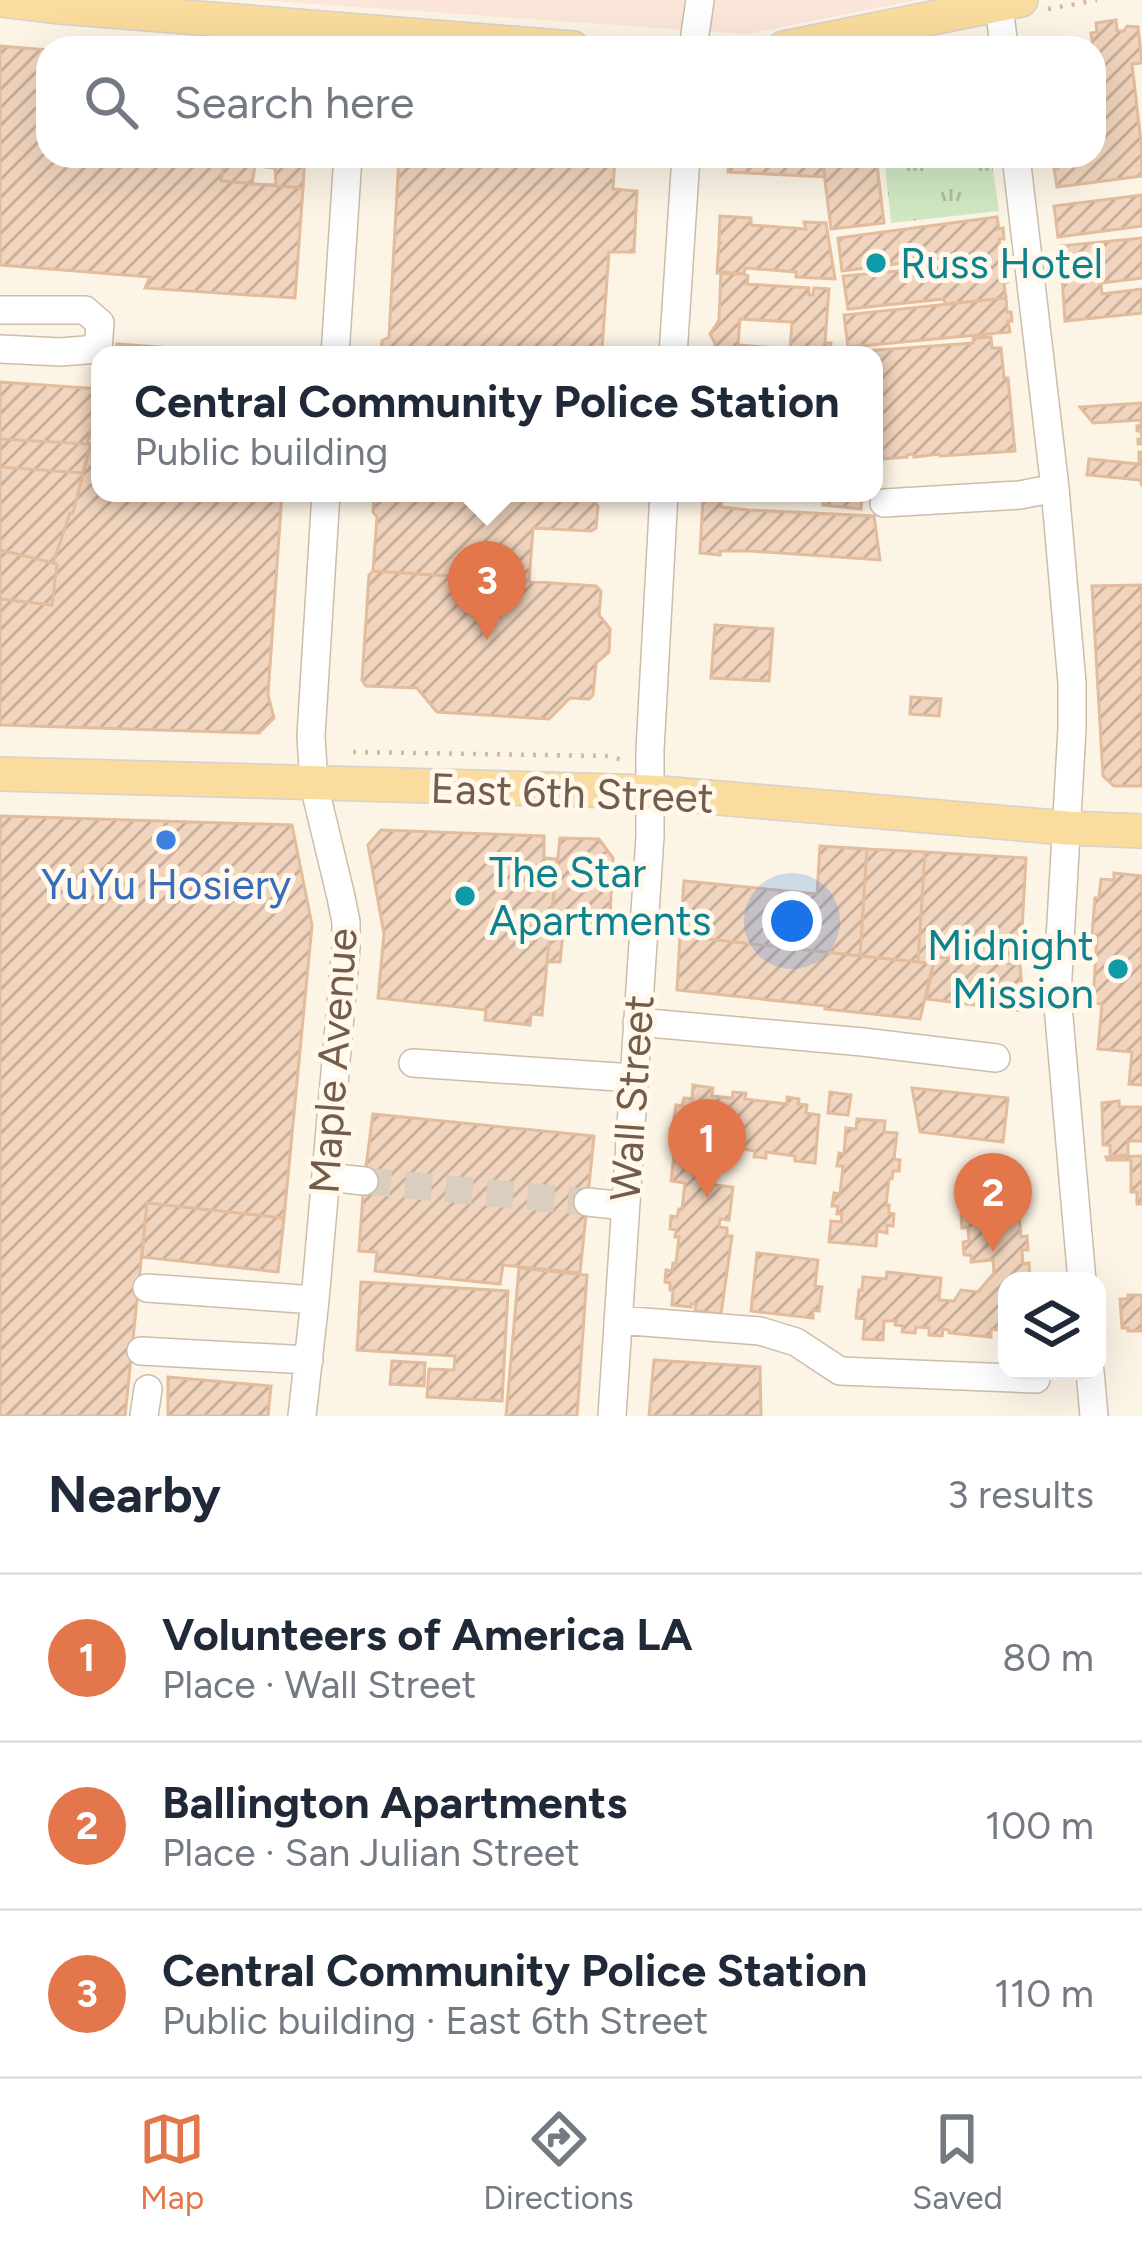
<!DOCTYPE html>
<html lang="en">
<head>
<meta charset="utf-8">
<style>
	body { margin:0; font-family:Figtree,sans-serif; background:#f6f6f7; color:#1f2937 }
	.controls { position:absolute; right:36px; bottom:36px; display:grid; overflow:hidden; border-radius:24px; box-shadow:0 12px 48px #0002 }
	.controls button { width:108px; height:108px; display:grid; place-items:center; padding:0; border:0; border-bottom:3px solid #e0e1e3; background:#fff; color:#1f2937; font:60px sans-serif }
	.you { position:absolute; left:792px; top:921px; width:42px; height:42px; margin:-30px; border:9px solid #fff; border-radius:50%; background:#1a73e8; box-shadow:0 0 0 18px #1a73e833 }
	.badge { display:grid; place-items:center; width:78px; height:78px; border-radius:50%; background:#e4764b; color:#fff; font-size:39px; font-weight:700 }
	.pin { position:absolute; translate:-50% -99px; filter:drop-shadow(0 3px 6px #0008) }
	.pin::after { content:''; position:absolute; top:63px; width:42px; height:36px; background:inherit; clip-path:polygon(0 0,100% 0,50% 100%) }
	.popup { position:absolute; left:91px; top:346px; width:792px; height:156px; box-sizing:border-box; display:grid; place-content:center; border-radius:24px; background:#fff; filter:drop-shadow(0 3px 9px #0005); font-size:39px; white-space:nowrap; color:#747a83 }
	.popup b { font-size:45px; color:#1f2937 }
	.popup::after { content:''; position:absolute; left:50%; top:100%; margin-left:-24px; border:24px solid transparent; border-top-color:#fff }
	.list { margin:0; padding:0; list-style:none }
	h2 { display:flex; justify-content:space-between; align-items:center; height:156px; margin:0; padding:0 48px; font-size:51px }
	h2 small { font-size:39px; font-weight:400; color:#747a83 }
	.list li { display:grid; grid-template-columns:78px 1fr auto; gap:36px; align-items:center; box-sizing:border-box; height:168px; padding:0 48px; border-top:3px solid #e0e1e3 }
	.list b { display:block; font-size:45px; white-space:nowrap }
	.list p { margin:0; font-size:39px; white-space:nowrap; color:#747a83 }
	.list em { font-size:39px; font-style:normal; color:#747a83 }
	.icon { flex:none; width:66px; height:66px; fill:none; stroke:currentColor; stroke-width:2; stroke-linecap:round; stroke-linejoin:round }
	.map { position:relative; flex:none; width:1142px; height:1416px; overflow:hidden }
	.search { position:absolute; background:#fff; box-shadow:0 12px 48px #0002; left:36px; right:36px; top:36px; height:132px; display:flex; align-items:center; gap:30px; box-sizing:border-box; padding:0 42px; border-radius:36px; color:#747a83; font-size:45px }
	.sheet { height:660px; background:#fff }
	nav { display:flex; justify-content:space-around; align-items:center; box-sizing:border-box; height:168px; border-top:3px solid #e0e1e3; background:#fff; font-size:33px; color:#747a83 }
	nav a { display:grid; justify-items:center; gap:6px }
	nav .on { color:#e4764b }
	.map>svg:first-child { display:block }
	.commercial { fill:#fce5d9 }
	.park { fill:url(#park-tufts) }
	.building { fill:url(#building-hatch); stroke:#e3bc9d; stroke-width:3; fill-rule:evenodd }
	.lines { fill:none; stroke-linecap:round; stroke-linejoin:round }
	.minor-tunnel { stroke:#dacebe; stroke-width:27; stroke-dasharray:27 14; stroke-linecap:butt }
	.minor-casing { stroke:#cdbcab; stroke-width:30 }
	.major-casing { stroke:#d8d1cc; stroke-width:36 }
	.path { stroke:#d6b8a0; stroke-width:4.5; stroke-dasharray:3 9; stroke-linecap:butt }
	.minor { stroke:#fff; stroke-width:27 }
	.major { stroke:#fadc9e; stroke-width:33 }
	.culture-dot { fill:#0f9aa8; stroke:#fff8eb; stroke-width:4.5 }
	.shop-dot { fill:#3f7fe0; stroke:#fff8eb; stroke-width:4.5 }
	.labels { text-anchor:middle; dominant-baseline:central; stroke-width:10; stroke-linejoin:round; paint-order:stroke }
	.culture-label { font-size:42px; fill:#0d838f; stroke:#fff8eb; text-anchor:start }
	.street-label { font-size:42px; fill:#745c4a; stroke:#fff8eb }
	.shop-label { font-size:42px; fill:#366cbe; stroke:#fff8eb }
</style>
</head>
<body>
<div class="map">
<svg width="1142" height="1416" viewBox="0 0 1142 1416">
	<defs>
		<pattern id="park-tufts" width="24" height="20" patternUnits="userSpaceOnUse" patternTransform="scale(3)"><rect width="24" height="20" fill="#d1e9c3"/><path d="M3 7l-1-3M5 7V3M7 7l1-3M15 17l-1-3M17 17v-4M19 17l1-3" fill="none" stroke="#aec0a0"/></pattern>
		<pattern id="building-hatch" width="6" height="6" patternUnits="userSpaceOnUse" patternTransform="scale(3)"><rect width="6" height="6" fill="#f1d4bd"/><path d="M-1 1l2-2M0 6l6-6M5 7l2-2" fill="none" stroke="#c8af9c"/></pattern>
	</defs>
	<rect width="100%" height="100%" fill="#fcf4e5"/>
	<!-- commercial -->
	<path class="commercial" d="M258,0H917L747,34Z"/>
	<!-- park -->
	<path class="park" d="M884,156H991L999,211L891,223Z"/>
	<!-- building -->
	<path class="building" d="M1116,20L1117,31H1124L1127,26L1138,27L1142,63L1132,64L1142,151V176L1057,187L1054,169H1058L1057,156H1094V133L1103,132L1091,33L1097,32L1096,23Z
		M0,46L48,50V156H225L221,181L303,188L295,298L145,288L150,277L0,265Z
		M225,156H305L303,188L221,181ZM255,166L275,168L276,185L252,184Z
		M399,156H615L613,189L637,191L634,252H609L602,349L609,355H381L382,341L389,337Z
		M729,156H822L825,177L728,172Z
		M822,156H876L884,223L831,229Z
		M1142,195V226L1058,237L1054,206Z
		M720,216L751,218V225L806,229L804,222L826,223L835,279L796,277V272L745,268L744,274L717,273L719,243H722L719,242Z
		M997,217L999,229L1003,228L1004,239H999L1003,272H1007L1008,282L1004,283L1006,298L945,304L944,299L848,309L843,276L942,267L941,258L842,271L838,238Z
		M1142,238V278L1101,283L1102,294L1142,289V313L1065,321L1060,246Z
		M721,272L744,274L748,276L747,284L809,288V295H813L814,288L829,289L825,343H831L830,355H714L715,343L710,334L719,320ZM740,319L792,322L790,349L738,345Z
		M1006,298L1007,312H1011L1012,321H1008L1010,332L848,347L844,315Z
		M991,337L992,348H1001L1004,378H1008L1015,451L940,456L939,454L914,457L913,454L907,455V457L883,459L874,404V355H866V351L973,343V338Z
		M117,344L269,355H115Z
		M0,382L100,389V400L87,444L0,439Z
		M1142,403V444H1138V439H1142L1141,431H1137V426L1141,425V420L1093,423L1080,407Z
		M0,439L87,444L91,443L83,473L0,467Z
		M91,443L100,444V493H282L268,695L274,718L259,733L0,725V599L52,605L57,564L53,563L70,513H73Z
		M1139,452H1142V486L1140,480L1087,475L1089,459L1139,464Z
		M0,467L83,473L73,513H70L53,563L0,550Z
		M374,493H595L593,500L598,506L596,528L591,531L533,528L529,581L373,571L377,517L373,512Z
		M703,493H862L861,509L823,505L824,501L751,494H729L728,499L703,498Z
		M703,498L728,499L722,501L721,507L749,510L874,516L880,560L750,551H720V555L700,553Z
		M0,550L57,564L52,605L0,599Z
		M373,571L596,586L601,591L599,615L610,629L609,652L596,663L593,695L589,699L570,698L549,719L437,712L417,688L366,686L362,680L369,575Z
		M1142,585V786H1114L1103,776L1092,586Z
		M715,625L773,629L769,681L711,678Z
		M911,697L941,699L939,716L910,714Z
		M0,816L292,825L312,925L284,1218L147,1203L125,1416H0Z
		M381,830L544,836V858L557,859L542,1015L531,1014L530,1025L485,1020L486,1010L378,998L384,934L368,845Z
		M560,838L599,839L613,858L610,914L595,913L594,923L583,922L584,913L565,912L560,962H547Z
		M820,846L867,849L860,956L680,936L684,881L817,894Z
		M867,849L925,852L918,962L860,956Z
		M925,852L1026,858L1020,965L935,957L933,964L918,962Z
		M1114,873L1142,876V1085L1129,1084L1132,1052L1098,1049L1102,1004L1093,1003L1097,935H1092L1095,898H1099L1101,879L1114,880Z
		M680,936L918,962L933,964L920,1019L825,1009L826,1006L677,990Z
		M935,957L1020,965L1024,1011L926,999Z
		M693,1085L713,1088L712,1096L732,1098L733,1092L746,1093L745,1099L787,1104V1097L799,1099L798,1104L807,1105L806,1113L819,1115L815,1163L795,1161V1156L766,1152V1158L754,1157L755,1151L710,1143L706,1184L733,1187L729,1220L720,1219L719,1227L727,1228V1236H732L721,1314L695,1311L696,1304H691V1307L672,1305L673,1290H670V1283L665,1282L666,1270L672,1271L673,1263H676L679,1237H675L676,1230L670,1229L671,1216L677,1217L679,1209H682L685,1183L671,1181L676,1138L688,1140L689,1127L680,1126L681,1118H674L676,1105L682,1106L684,1098L692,1099Z
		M912,1088L1008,1098L1003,1142L920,1132Z
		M830,1092L851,1095L848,1115L828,1113Z
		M1119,1101V1107H1142V1141H1128V1155L1110,1156V1145H1103L1102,1103Z
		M373,1114L594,1136L580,1273L503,1265L500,1284L375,1271L377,1252L359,1251L364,1181Z
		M857,1119L885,1121L884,1132L897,1133L894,1159L900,1160L899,1171H893L892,1179H889L886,1205H889V1213L894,1214L893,1226L887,1225V1233L877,1231L876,1246L829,1242L831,1221L841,1222L842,1214H837L838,1206H832L834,1193L840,1194L843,1166H837L839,1153L844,1154L846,1128L856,1129Z
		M1142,1156V1204H1137V1192H1131V1160H1107L1106,1157Z
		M1001,1164V1169L1020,1167L1022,1189L1017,1190L1021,1237L1027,1236L1028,1250H1022L1023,1264L1029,1263L1030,1277L1024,1278L1025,1281H1007V1328L1005,1331L991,1329V1337L949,1333V1330L943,1329L942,1336L929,1335V1328L916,1327L915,1333L902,1332L903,1326L895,1325L896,1321H884L883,1340L863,1339L865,1319L856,1318L859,1290H862L863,1277L886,1279L887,1272L941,1278L939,1300L954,1301L961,1290L978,1292L994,1273L993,1260L971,1262V1255H964L963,1242L969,1241L968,1227L962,1228L961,1215L967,1214L964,1174L973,1173V1166Z
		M147,1203L284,1218L278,1272L142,1257Z
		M757,1253L818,1260L815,1286L822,1287L819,1311L813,1310V1318L751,1311Z
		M519,1268L587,1275L577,1416H506Z
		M361,1282L508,1291L502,1401L427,1397L429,1369L454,1370L455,1356L357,1350Z
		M1128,1295H1142V1331H1128V1328H1122L1120,1299H1128Z
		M654,1360L760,1367L761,1416H649Z
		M392,1361L425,1363L424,1386L390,1384Z
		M168,1377L271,1386L268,1416H168Z"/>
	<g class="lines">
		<!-- minor-tunnel -->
		<path class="minor-tunnel" d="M364,1181L588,1202"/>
		<!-- minor casing -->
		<g class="minor-casing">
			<path id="minor" d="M999,4L1004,48
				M693,48L700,0
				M1016,156L1055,488L1072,683V728L1057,994L1082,1281
				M0,310H85L100,323L98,349L60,352L0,349
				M335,355L348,156
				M673,355L686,156
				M884,503L1020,495L1055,488
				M637,1022L863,1042L996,1058
				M413,1063L633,1078
				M327,1177L364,1181
				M588,1202L625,1206
				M147,1288L315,1300
				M618,1320L760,1331L796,1342L840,1371L1036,1379
				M141,1351L309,1360
				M1090,1371L1094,1416
				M144,1416L148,1389
				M302,1416L315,1300L346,947V922L341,897L314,785L311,736L326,493
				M612,1416L650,836V750L664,493"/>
		</g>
		<!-- major casing -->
		<g class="major-casing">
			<path id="major" d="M1,0L61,7L573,48
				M784,48L1021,0
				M0,774L650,792L1067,828L1142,831"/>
		</g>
		<!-- path -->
		<path class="path" d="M1048,9L1097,0
			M353,752L606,756L623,760"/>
		<!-- minor -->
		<use href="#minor" class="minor"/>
		<!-- major -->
		<use href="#major" class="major"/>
	</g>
	<!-- markers -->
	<g class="culture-dot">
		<circle cx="876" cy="263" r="12"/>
		<circle cx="465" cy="896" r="12"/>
		<circle cx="1118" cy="969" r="12"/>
	</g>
	<circle class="shop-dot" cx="166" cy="840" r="12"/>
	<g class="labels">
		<!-- culture labels -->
		<g class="culture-label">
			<text x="900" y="263">Russ Hotel</text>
			<text x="489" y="872">The Star<tspan x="489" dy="48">Apartments</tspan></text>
			<text x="1094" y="945" text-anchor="end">Midnight<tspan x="1094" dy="48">Mission</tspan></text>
		</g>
		<!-- street labels -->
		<g class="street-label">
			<text transform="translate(572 793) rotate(2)">East 6th Street</text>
			<text transform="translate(333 1061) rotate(-86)">Maple Avenue</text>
			<text transform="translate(632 1098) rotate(-86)">Wall Street</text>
		</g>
		<!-- shop labels -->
		<g class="shop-label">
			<text x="166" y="884">YuYu Hosiery</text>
		</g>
	</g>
</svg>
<div class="controls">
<button><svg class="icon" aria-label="layers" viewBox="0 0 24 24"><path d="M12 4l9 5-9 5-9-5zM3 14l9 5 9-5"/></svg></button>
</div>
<div class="you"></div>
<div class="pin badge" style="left:707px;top:1198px">1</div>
<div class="pin badge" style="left:993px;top:1252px">2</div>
<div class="pin badge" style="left:487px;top:640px">3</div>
<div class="popup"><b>Central Community Police Station</b>Public building</div>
<div class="search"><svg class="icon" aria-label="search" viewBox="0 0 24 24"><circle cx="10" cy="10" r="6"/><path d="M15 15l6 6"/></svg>Search here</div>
</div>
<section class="sheet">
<h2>Nearby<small>3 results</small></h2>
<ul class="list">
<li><span class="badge">1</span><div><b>Volunteers of America LA</b><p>Place · Wall Street</p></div><em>80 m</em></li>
<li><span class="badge">2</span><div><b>Ballington Apartments</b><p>Place · San Julian Street</p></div><em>100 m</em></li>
<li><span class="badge">3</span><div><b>Central Community Police Station</b><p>Public building · East 6th Street</p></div><em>110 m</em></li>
</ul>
</section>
<nav>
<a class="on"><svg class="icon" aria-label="map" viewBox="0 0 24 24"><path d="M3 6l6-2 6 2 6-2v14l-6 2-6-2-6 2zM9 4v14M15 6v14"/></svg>Map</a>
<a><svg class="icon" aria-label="directions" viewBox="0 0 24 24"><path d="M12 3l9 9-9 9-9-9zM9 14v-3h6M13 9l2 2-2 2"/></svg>Directions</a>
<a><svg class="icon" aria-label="saved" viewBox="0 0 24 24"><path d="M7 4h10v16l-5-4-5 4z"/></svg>Saved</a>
</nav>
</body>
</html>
